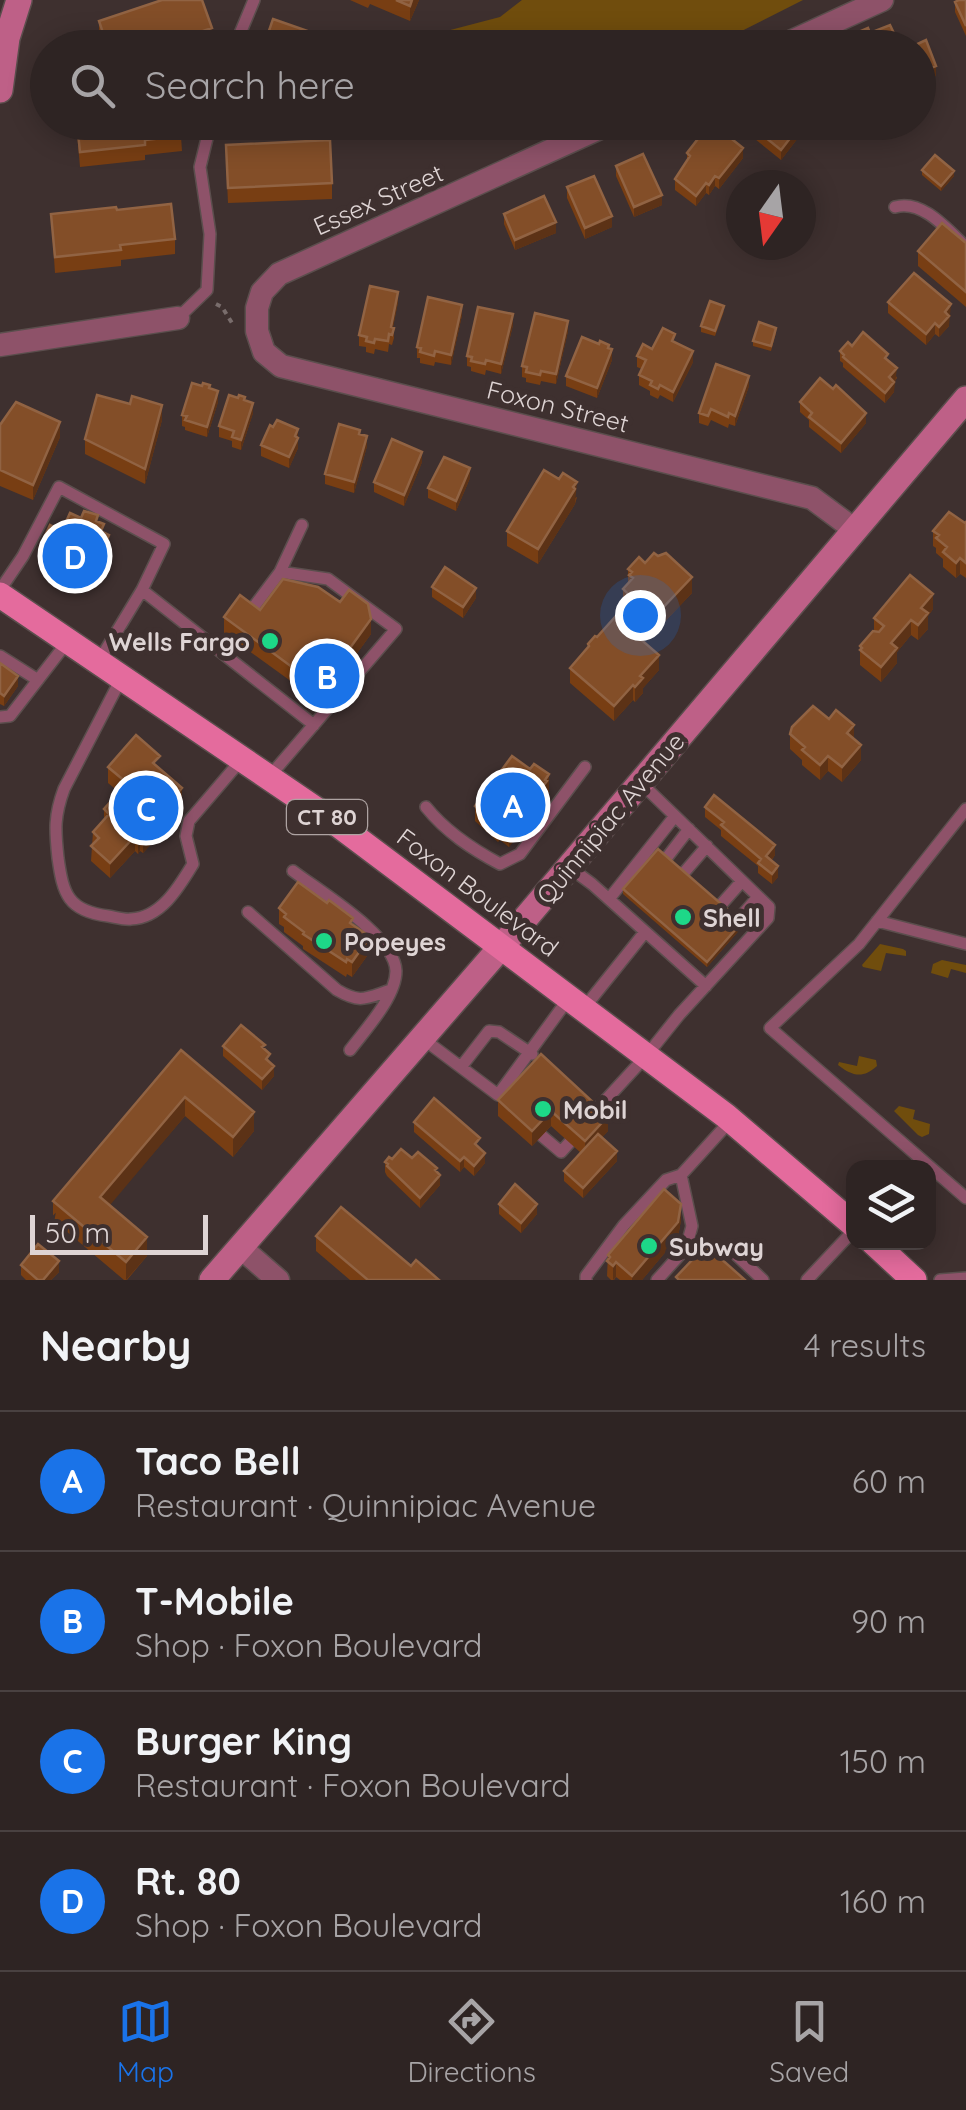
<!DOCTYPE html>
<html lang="en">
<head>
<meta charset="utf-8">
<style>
	body { margin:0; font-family:Quicksand,sans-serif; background:#362c2b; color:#f1f3f6 }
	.controls { position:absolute; right:30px; bottom:30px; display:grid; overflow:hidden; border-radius:20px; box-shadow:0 5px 25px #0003 }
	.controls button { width:90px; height:90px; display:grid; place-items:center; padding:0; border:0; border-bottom:2px solid #494141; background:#2e2423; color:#f1f3f6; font:50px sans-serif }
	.compass { position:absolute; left:726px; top:170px; width:90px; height:90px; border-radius:50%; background:#2e2423; box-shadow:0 5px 25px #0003; rotate:194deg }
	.scale { position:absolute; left:30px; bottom:25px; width:178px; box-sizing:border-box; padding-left:10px; border:5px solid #ded4d4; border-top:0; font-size:28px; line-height:35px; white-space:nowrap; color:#ded4d4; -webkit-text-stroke:8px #3e302f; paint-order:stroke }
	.you { position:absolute; left:640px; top:615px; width:35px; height:35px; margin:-25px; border:8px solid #fff; border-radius:50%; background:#1a73e8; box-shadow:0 0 0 15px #1a73e833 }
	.badge { display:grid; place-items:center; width:65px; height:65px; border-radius:50%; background:#1a73e8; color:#fff; font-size:32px; font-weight:700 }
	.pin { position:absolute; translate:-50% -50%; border:5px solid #fff; box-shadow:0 2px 10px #0006 }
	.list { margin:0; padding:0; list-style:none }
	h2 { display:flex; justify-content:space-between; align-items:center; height:130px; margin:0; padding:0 40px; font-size:42px }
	h2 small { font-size:32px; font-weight:400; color:#a7a4a6 }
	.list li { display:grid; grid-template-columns:65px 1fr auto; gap:30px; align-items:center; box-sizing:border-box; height:140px; padding:0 40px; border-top:2px solid #494141 }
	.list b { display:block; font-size:38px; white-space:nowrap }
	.list p { margin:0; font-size:32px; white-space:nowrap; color:#a7a4a6 }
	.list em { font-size:32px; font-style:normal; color:#a7a4a6 }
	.icon { flex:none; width:55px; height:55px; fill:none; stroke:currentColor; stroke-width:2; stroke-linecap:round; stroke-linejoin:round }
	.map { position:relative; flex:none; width:966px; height:1280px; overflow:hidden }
	.search { position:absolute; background:#2e2423; box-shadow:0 5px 25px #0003; left:30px; right:30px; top:30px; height:110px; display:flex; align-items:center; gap:25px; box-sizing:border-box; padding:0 35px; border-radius:55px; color:#a7a4a6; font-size:38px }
	.sheet { height:690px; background:#2e2423 }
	nav { display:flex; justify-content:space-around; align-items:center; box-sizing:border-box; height:140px; border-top:2px solid #494141; background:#2e2423; font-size:28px; color:#a7a4a6 }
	nav a { display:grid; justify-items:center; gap:5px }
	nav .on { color:#1a73e8 }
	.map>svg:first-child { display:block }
	.green { fill:#704d0d }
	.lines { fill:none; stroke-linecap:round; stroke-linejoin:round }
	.lane-casing { stroke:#5b4e4d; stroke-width:14 }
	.street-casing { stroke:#5b4e4d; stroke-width:25 }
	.secondary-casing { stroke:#5b4e4d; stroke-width:28 }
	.primary-casing { stroke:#5b4e4d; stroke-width:28 }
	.path { stroke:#796d6c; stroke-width:4; stroke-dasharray:5 5; stroke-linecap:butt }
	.lane { stroke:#8e5269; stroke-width:11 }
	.street { stroke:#8e5269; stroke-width:22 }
	.secondary { stroke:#be6087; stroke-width:25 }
	.primary { stroke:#e46b9d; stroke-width:25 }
	.wall { fill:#783e13 }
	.shaded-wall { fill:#5c3216 }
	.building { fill:#834e28; stroke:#916343; stroke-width:2.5 }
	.poi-dot { fill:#1dd888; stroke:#3e302f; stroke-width:4 }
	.labels { text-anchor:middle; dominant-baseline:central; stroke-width:10; stroke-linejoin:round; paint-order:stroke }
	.shield { fill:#3e302f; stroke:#aea3a2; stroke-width:2.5 }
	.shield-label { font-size:22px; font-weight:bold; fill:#ded4d4 }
	.street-label { font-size:25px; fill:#ded4d4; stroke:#3e302f }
	.poi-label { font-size:25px; font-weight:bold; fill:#ded4d4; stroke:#3e302f; text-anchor:start }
</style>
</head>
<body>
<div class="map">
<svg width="966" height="1280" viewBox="0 0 966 1280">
	<rect width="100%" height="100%" fill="#3e302f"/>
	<!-- green -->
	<path class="green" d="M522,0H803L710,47H446L435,34L500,17Z
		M880,944L903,949L906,951V956L886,953L881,971L863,967L862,965Z
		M942,960L966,965V973L951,969L948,978L931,973L933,964Z
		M859,1056L876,1060L877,1066C863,1079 852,1076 838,1065L839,1062L857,1066Z
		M899,1106L915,1110L913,1119L930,1124L929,1134L922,1137L918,1135L894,1111Z"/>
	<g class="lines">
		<!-- lane casing -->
		<g class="lane-casing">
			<path id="lane" d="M234,48L254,0
				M895,207C922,199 947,229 966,247
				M178,318L207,290L210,234L200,167L211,122
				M0,590L23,556L59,487L164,544L142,590
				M247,616L280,572L302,525
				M0,656L38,680
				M99,661L142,590L314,725
				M122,677L64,789C54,816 55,830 58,858C63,894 68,911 108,916C115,917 124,920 131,919C161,918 179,887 193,864L186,836L189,821L242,759
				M0,717L10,716L68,641
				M269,777L396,629L328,579L280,572
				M426,807C446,832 472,849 500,864L520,854L585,767
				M966,809L859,944L770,1028L966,1198
				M665,860L689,829
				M569,867L592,884L706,986
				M293,871C319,891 395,936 396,971C396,997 365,1030 350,1050
				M682,875L707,846
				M609,899L675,816
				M719,907L742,881
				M248,912L337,990C361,1004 366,998 391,990
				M877,921L966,944
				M736,922L758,897
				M584,1008L645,932
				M422,1038L498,1095L569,998
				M461,1067L489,1031L499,1032L532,1054
				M591,1116L647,1055L679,1015L768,918L769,907L641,783
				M542,1136L561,1152L570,1142
				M730,1249L763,1280
				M586,1280V1276L624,1225L666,1180L681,1175L731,1120
				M657,1280L686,1248L692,1226L681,1175
				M807,1280L854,1230
				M940,1280L966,1278"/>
		</g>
		<!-- street casing -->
		<g class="street-casing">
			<path id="street" d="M777,48L882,0
				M613,122L279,274L262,292L257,308V331L264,352L281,366L812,498L855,530
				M0,345L178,318
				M240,1247L278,1280"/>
		</g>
		<!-- secondary casing -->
		<g class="secondary-casing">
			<path id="secondary" d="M0,90L7,38L19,0
				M212,1280L502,946L966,399"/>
		</g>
		<!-- primary casing -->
		<g class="primary-casing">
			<path id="primary" d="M0,595L336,823L726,1116L854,1225
				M873,1242L914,1280"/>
		</g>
		<!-- path -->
		<path class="path" d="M216,304L222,307L232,323"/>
		<!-- lane -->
		<use href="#lane" class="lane"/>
		<!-- street -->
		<use href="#street" class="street"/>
		<!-- secondary -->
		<use href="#secondary" class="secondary"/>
		<!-- primary -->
		<use href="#primary" class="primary"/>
	</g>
	<!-- wall -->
	<path class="wall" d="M350,0H419L410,21L370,4L368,8Z
		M966,0V36L955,12V2Z
		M99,21L212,44L200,48H103L99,36Z
		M861,31L870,33L901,48H864L861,41Z
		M76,122H180L182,151L145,155V160L80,167Z
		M469,122H496L475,134Z
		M750,125L801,134L781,160L750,135Z
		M735,141L743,158L719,189L715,186L709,195L706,193L696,206L675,190V179L687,162V153Z
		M226,160L332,183V199L228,203Z
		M616,166L662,205L634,217L616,176Z
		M922,170L954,176L941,191L922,175Z
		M567,187L612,227L585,239L567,198Z
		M117,210L175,239V254L121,260V266L55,273L51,214Z
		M504,214L556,233L515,250L504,224Z
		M966,243V307L918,266V251Z
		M398,302L393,327L394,338L392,345L389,344L388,352L375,349L374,354L366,352V347L359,346V335Z
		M888,302L951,315L949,317V326L939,337L935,334L926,345L888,313Z
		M724,311L715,336L701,332V326Z
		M462,315L451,365L435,362L434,366L420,363V358H417V347Z
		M513,325L501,374L486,370L485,375L471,371V367L467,366V356Z
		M568,331L556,384L541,381L540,385L526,382V378L522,377V366Z
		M776,333L771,351L753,346V341Z
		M675,342L693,362L673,402L660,395L658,399L650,395V391L639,385V375L642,369L637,367V356L652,349Z
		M852,346L888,361L897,378L894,382V392L885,403L843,367V363L840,361V351Z
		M609,348L612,360L597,398L566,386V376Z
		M749,386L735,426L729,424L728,428L711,420L708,426L699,423V413Z
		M210,389L218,402L207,437L185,430V427L182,426V415Z
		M245,400L253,413L241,450L232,447V441L219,437V426Z
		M800,402L866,423L841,453L809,427V420L800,412Z
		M130,404L162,420L145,484L85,454V439Z
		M0,425L60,437L33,500L0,486Z
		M273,427L298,429V448L289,468L261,456V445Z
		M360,434L367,446L354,493L325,484V474Z
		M422,462L404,506L374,492V482Z
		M470,478L456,511L428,498V488Z
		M577,497L575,504L538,564L507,546V531Z
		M81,518L98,522L109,545L104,556L95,553V554L103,568L95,584L40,557V547Z
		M966,522V578L960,574L956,578L943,567V559L936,553V548L933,546V531Z
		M658,556L692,593L653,634L623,604V589L628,584V569L645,563Z
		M432,587L476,598L463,618L432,597Z
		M933,609L928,616V629L918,640L911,635L897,652V663L881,682L860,665V646L874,631V618Z
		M260,610L371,634L321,703L312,697V692L294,679L292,682L224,633V617Z
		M588,644L659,670L643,688V693L635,702L633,700L614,721L570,683V668L588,648Z
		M0,663L18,686L4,706L0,704Z
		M790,734L854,740L861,760L842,782L828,771L820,780L802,765V760L790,749Z
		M108,767L160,769L182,803L154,835V841L143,853L140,851L138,854L135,851L110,878L91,861L93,832L104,820V809L119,792L108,783Z
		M549,790L547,796L541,804V819L530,833L523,828L509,847L500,840L498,842L475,821V806Z
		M705,807L775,855L771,861L778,877L772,884L758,873V866L721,836V830L705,817Z
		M623,889L742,927L707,967L623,894Z
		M279,908L353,925L366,934L367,956L352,977L347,974L346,977L303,949V946L284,932V927L279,924Z
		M223,1046L265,1049L274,1076L262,1090L223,1056Z
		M181,1050L254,1131L233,1157L185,1116L109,1205L147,1256L127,1280H124L53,1220V1201Z
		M541,1054L608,1131L602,1137L617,1161L583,1198L564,1181V1171L581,1153L551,1126L532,1146L498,1116V1100Z
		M414,1122L480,1148L485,1163L474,1176L464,1167L460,1172L414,1132Z
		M412,1158L440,1185L420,1208L387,1176L385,1172V1162L392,1159Z
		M499,1204L537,1214L521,1233L499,1214Z
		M681,1220L678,1237L642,1280H620L616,1277L614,1280H611L607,1276L608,1255Z
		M316,1236L411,1266L439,1280H350L316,1251Z
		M21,1265L59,1272L51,1280H26L21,1275Z"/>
	<!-- shaded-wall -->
	<path class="shaded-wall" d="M412,0H419L410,21V6Z
		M212,28V44L200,48H153Z
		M936,66V76L918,83V73Z
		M476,122H496L475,134Z
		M801,124V134L781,160V150Z
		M743,148V158L719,189V178Z
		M954,171V176L941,191V186Z
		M715,176V186L709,195V185Z
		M706,183V193L696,206V196Z
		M662,195V205L634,217V207Z
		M612,216V227L585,239V228Z
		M556,222V233L515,250V240Z
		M398,292V302L391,337V327Z
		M951,304L949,326L939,337V327L945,312Z
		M462,305V315L451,365V355Z
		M513,314V325L501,374V364Z
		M568,321V331L556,384V374Z
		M935,323V334L926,345V334Z
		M612,349V360L597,398V388Z
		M693,351V362L673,402V392Z
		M897,368L894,392L885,403V393L889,377Z
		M749,376V386L735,426V416Z
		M218,391V402L207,437V427Z
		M253,403V413L241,450V440Z
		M162,405V420L145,484V469Z
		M866,413V423L841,453V443Z
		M60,422V437L33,500V485Z
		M298,429V448L289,468V457Z
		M367,436V446L354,493V482Z
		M422,452V462L404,506V495Z
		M470,468V478L456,511V501Z
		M577,482L575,504L538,564V549Z
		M109,535V545L104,556V546Z
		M103,558V568L95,584V574Z
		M960,558V574L956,578V563Z
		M692,577V593L653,634V618Z
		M476,588V598L463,618V607Z
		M933,594V609L928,616V629L918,640V625L921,608Z
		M371,619V634L321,703V688Z
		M911,620V635L897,652V663L881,682V667L891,643Z
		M659,655V670L643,688V693L635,702V687L640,676Z
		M294,664V679L292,682V667Z
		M18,676V686L4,706V696Z
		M633,685V700L614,721V706Z
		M854,725V740L847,733Z
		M861,745V760L842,782V767Z
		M828,756V771L820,780V765Z
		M549,774V790L547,796L541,804V819L530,833V818L533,799Z
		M182,788V803L154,835V841L143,853V838L152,823Z
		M523,813V828L509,847V832Z
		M140,835V851L138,854V839Z
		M135,836V851L110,878V863Z
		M775,845V855L766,867V856Z
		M778,866V877L772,884V874Z
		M742,922V927L707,967V962Z
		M366,934L367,956L352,977V962Z
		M274,1066V1076L262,1090V1079Z
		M185,1097V1116L100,1217V1197Z
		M551,1111V1126L532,1146V1131Z
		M254,1112V1131L233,1157V1137Z
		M608,1116V1131L585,1157V1141Z
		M617,1151V1161L583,1198V1188Z
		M485,1153V1163L474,1176V1166Z
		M464,1157V1167L460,1172V1161Z
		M440,1175V1185L420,1208V1198Z
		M537,1204V1214L521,1233V1223Z
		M681,1204V1220L678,1237L642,1280H632V1276Z
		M147,1237V1256L126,1280V1262Z
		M59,1261V1272L51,1280H43Z
		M616,1262V1277L613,1280V1266Z"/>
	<!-- building -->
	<path class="building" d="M162,0H202L212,28L153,48H145L144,44L133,48H108L99,21Z
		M396,0H412L410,6Z
		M959,0H966V26L955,2Z
		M273,19L336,41L338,36L370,48H263Z
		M890,25L901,48H868L861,31L868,28L870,33Z
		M926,40L936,66L918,73V48H909Z
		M77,122H180L182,136L145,140V145L80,152Z
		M711,122H716L735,137L733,140L743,148L719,178L715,176L709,185L706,183L696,196L675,179L690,156L687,153Z
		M751,122H799L801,124L781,150L750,125Z
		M330,140L332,183L228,188L226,145Z
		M643,154L662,195L634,207L616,166Z
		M935,155L954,171L941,186L922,170Z
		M594,176L612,216L585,228L567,187Z
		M544,196L556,222L515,240L504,214Z
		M171,204L175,239L120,245L121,250L55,257L51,214L116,207L117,210Z
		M942,223L966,243V292L918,251Z
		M914,273L951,304L945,312L949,316L939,327L935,323L926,334L888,302Z
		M370,286L398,292L391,327L394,328L392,335L389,334L388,341L375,339L374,343L366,341L367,337L359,335Z
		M428,297L462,305L451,355L435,351L434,356L420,352L421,348L417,347Z
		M710,301L724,306L715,331L701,326Z
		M478,307L513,314L501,364L486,360L485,364L471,361L472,357L467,356Z
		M535,313L568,321L556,374L541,371L540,375L526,372L527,367L522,366Z
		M759,322L776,328L771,346L753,341Z
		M663,328L675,334L672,341L693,351L673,392L660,385L658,389L650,385L652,381L639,375L646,360L637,356L643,344L652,349Z
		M863,332L888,354L885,358L897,368L889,377L894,382L885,393L843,357L844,355L840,351L848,342L852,346Z
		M582,337L599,344L600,341L609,345L608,348L612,349L597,388L566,376Z
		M716,364L749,376L735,416L729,413L728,417L711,409L708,416L699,413Z
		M820,378L833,389L836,385L866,413L841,443L809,417L812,413L800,402Z
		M192,383L202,386L203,383L210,385L209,388L218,391L207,427L185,420L187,416L182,415Z
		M97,395L130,404L132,396L162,405L145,469L85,439Z
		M229,395L238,398L239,395L245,397L244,400L253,403L241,440L232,437L234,431L219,426Z
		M16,402L60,422L33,485L0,470V425Z
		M277,420L298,429L295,436L298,438L289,457L261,445L270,425L273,427Z
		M339,424L360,430L359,434L367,436L354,482L325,474Z
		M392,439L422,452L404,495L374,482Z
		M444,457L470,468L456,501L428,488Z
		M544,470L559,479L563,473L577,482L573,487L575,489L538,549L507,531Z
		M84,511L98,515L96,521L104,524L101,531L109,535L104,546L95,542L91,552L103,558L95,574L40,547L50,525L62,531L70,513L81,518Z
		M949,512L965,523L966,522V563L960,558L956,563L943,552L947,547L936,538L939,535L933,531Z
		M654,553L658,556L666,553L692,577L653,618L623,589L633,578L629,575L632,572L628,569L639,557L645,563Z
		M445,567L476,588L463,607L432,587Z
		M910,575L933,594L921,608L928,613L918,625L911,620L891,643L897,648L881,667L860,650L862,648L860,646L873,631L879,632L884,626L874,618Z
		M283,579L318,587L340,602L349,590L368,604L371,619L321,688L312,681L314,678L294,664L292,667L224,617L240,595L260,610Z
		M615,617L659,655L640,676L643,678L635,687L633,685L614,706L570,668L589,646L588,644L595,636L597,637Z
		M0,663L18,676L4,696L0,693Z
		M813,706L829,719L836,710L854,725L847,733L861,745L842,767L828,756L820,765L802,750L805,747L790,734L792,727Z
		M136,735L160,756L153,763L182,788L152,823L154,826L143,838L140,835L138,839L135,836L110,863L91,846L99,838L93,832L109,814L104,809L127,783L108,767Z
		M512,756L530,769L534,764L549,774L545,780L547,781L533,799L541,804L530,818L523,813L509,832L500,825L498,827L475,806Z
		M714,795L775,845L766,856L778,866L772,874L758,863L761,859L721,825L724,822L705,807Z
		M658,849L742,922L707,962L623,889Z
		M298,882L327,903L329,900L353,918L350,923L366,934L364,938L367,941L352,962L347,959L346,962L303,934L304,932L284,917L286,914L279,908Z
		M241,1025L265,1045L262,1047L270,1054L266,1059L274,1066L262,1079L223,1046Z
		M181,1050L254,1112L233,1137L185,1097L100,1197L147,1237L126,1262L53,1201Z
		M541,1054L608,1116L585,1141L551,1111L532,1131L498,1100Z
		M434,1098L480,1138L475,1144L485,1153L474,1166L464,1157L460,1161L414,1122Z
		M598,1134L617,1151L583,1188L564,1171Z
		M401,1149L412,1158L418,1152L437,1168L435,1170L440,1175L420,1198L387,1166L388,1164L385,1162L389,1157L392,1159Z
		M515,1184L537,1204L521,1223L499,1204Z
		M664,1189L681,1204L678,1222L632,1276L616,1262L613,1266L607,1261L610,1257L608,1255Z
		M341,1207L411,1266L416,1260L439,1280H368L316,1236Z
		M710,1241L723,1253L719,1257L745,1280H679L676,1277Z
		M38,1244L59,1261L43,1280H38L21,1265Z"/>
	<!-- markers -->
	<g class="poi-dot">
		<circle cx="270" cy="641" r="10"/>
		<circle cx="683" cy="917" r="10"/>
		<circle cx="324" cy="941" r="10"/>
		<circle cx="543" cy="1109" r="10"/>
		<circle cx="649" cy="1246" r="10"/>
	</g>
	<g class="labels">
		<!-- shield labels -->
		<rect class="shield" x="287" y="800" width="80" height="34" rx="8"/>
		<g class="shield-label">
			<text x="327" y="817">CT 80</text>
		</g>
		<!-- street labels -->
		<g class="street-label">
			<text transform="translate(378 199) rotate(-24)">Essex Street</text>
			<text transform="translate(558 406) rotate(14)">Foxon Street</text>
			<text transform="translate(610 818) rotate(-50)">Quinnipiac Avenue</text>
			<text transform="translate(478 892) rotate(37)">Foxon Boulevard</text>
		</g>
		<!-- poi labels -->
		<g class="poi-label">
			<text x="250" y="641" text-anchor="end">Wells Fargo</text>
			<text x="703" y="917">Shell</text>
			<text x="344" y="941">Popeyes</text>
			<text x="563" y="1109">Mobil</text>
			<text x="669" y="1246">Subway</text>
		</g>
	</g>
</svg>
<div class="controls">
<button><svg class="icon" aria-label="layers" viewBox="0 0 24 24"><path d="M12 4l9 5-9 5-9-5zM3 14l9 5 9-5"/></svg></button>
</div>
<svg class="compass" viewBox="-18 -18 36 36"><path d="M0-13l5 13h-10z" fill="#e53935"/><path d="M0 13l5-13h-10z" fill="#a7a4a6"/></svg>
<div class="scale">50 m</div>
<div class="you"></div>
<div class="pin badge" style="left:513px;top:805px">A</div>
<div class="pin badge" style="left:327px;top:676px">B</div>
<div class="pin badge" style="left:146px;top:808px">C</div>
<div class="pin badge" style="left:75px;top:556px">D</div>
<div class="search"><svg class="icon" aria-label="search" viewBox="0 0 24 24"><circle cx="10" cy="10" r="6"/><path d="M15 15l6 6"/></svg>Search here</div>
</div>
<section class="sheet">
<h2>Nearby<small>4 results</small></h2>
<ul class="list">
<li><span class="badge">A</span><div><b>Taco Bell</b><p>Restaurant · Quinnipiac Avenue</p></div><em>60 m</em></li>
<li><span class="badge">B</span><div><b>T-Mobile</b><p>Shop · Foxon Boulevard</p></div><em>90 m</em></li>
<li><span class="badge">C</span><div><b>Burger King</b><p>Restaurant · Foxon Boulevard</p></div><em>150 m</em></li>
<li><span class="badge">D</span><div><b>Rt. 80</b><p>Shop · Foxon Boulevard</p></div><em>160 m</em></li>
</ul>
</section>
<nav>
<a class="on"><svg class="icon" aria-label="map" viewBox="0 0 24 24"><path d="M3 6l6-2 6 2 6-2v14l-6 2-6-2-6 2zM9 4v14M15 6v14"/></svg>Map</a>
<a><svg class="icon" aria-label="directions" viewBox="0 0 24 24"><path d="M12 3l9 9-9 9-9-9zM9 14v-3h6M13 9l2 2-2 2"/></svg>Directions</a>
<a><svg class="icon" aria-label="saved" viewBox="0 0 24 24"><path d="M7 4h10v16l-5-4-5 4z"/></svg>Saved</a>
</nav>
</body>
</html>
